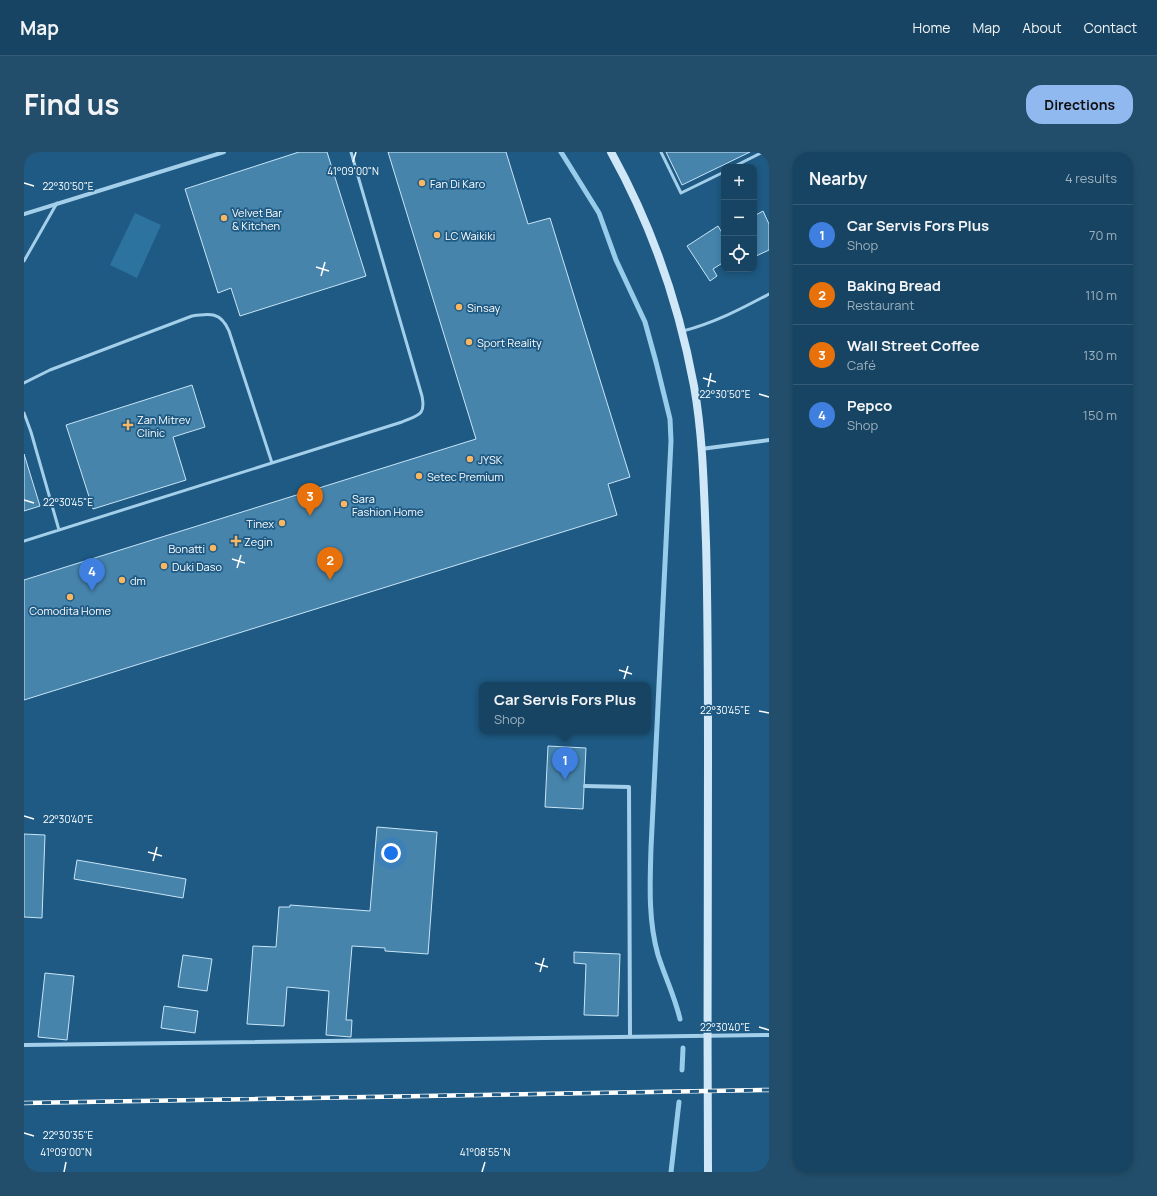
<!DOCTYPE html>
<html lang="en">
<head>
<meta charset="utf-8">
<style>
	body { margin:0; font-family:Manrope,sans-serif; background:#234e6b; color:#f1f3f6 }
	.controls { position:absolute; right:12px; top:12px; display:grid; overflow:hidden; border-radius:8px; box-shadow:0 2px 6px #0003 }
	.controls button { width:36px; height:36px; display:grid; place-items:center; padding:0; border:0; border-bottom:1px solid #355c77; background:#164462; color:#f1f3f6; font:20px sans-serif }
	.you { position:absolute; left:367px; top:701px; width:14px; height:14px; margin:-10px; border:3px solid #fff; border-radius:50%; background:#1a73e8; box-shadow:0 0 0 6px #1a73e833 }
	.badge { display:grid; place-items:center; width:26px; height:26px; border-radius:50%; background:#90b9f0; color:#fff; font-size:13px; font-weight:700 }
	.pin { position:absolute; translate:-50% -33px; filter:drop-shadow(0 1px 2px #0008) }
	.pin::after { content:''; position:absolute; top:21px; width:14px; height:12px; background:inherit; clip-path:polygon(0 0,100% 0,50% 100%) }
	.popup { position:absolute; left:455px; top:530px; width:172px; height:52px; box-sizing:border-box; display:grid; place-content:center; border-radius:8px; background:#164462; filter:drop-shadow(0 1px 3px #0005); font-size:13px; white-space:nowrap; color:#9eb0be }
	.popup b { font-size:15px; color:#f1f3f6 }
	.popup::after { content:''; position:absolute; left:50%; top:100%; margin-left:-8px; border:8px solid transparent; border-top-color:#164462 }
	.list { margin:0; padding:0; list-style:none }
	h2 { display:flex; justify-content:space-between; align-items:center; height:52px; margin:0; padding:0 16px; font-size:17px }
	h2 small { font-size:13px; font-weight:400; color:#9eb0be }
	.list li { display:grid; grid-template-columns:26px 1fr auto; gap:12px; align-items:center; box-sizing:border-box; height:60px; padding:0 16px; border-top:1px solid #355c77 }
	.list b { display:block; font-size:15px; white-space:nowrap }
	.list p { margin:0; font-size:13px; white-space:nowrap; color:#9eb0be }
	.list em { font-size:13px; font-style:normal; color:#9eb0be }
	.icon { flex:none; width:22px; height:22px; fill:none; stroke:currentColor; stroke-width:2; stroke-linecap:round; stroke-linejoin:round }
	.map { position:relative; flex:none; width:745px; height:1020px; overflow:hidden; border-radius:16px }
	header { display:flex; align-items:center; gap:24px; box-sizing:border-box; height:56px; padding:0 20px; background:#164462; border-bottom:1px solid #355c77 }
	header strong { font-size:19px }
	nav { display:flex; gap:22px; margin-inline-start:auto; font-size:14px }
	.intro { display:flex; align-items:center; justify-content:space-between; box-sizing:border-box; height:96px; padding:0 24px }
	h1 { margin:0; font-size:28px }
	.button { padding:10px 18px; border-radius:16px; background:#90b9f0; color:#111; font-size:14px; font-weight:700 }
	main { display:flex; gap:24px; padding:0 24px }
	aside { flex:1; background:#164462; border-radius:16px; box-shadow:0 2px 6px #0003 }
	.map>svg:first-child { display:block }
	.green { fill:#2d73a0 }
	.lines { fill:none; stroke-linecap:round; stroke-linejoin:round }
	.stream { stroke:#98cceb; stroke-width:5 }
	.building { fill:#4684ac; stroke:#c9e5f7 }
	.service { stroke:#a4cfea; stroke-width:3 }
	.minor { stroke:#a4cfea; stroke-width:4 }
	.secondary { stroke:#d0e7f7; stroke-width:8 }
	.rail-casing { stroke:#fff; stroke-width:4.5 }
	.rail { stroke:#1e5a83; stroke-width:3; stroke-dasharray:9; stroke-linecap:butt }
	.ticks { fill:none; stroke:#fff; stroke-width:1.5 }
	.poi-dot { fill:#f9b663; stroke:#1e5a83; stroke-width:1.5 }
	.labels { text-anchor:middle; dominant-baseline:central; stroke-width:3.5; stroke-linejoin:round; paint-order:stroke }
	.poi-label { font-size:11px; fill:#fff; stroke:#1e5a83; text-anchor:start }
	.ticks-label { font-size:10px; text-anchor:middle; fill:#fff; stroke:#1e5a83; stroke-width:3.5; stroke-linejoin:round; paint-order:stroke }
</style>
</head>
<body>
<header>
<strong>Map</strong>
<nav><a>Home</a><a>Map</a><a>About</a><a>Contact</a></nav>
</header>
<div class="intro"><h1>Find us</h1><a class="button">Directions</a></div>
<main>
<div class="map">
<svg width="745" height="1020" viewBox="0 0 745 1020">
	<rect width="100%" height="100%" fill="#1e5a83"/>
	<!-- green -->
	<path class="green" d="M111,61L137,73L113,126L86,113Z"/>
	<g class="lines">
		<!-- stream -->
		<path class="stream" d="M537,0L575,61L592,108L621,170L632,210L646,267L647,289L627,696C626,731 624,768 634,803C641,825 651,845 656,867
			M658,918L659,896
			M647,1020L655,950"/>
	</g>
	<!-- building -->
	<path class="building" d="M275,0H303L342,124L216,164L207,136L194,141L161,37Z
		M364,0H482L504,72L526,66L606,325L584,332L593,363L0,548V428L452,287Z
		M642,0H726L658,33Z
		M739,59L745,72V98L730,105V64Z
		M694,74L700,84V110L689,117L693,124L686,129L663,94Z
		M168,233L181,275L149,285L162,328L69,357L42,273Z
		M0,302L16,354L0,359Z
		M524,594L562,596L559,657L521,655Z
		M353,675L413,680L404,802L361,799V796L328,794L322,868H328L327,885L302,883L305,839L263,835L260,874L223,872L229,794L252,795L255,755H266V753L346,759Z
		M0,682L21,683L18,766L0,765Z
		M53,708L162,727L159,746L50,727Z
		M550,800L596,802L594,864L560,863L562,812L550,811Z
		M159,803L188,807L183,839L154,835Z
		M21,821L50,824L43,888L14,885Z
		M140,854L174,859L171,881L137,876Z"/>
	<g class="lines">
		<!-- service -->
		<path class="service" d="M637,0L657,41L700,20
			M709,15L739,0
			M0,109L33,51
			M659,179C690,171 717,157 745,142
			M0,231L26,218L168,164C186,161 197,160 205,179L248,311
			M0,261L7,280L35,378
			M0,389L378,270C394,263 402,264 398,244L327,0"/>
		<!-- minor -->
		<path class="minor" d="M0,62L200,0
			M677,297L745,288
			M561,634L605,635L606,885
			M0,893L745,883"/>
		<!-- secondary -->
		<path class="secondary" d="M587,0C627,72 655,153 670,234C679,284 680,339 682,390C684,463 684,536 684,609C684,746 683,883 684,1020"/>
		<!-- rail casing -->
		<g class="rail-casing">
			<path id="rail" d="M0,951L745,938"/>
		</g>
		<!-- rail -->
		<use href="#rail" class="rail"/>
	</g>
	<!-- ticks -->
	<path class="ticks" d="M329,10L332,0M0,31L10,34M292,115L305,119M297,124L301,110M679,226L692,230M684,235L687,221M735,242L745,245M0,348L10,351M208,407L221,411M213,416L217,403M595,518L608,522M600,527L604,514M735,559L745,561M0,664L10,667M124,700L138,704M129,709L133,695M511,811L524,815M516,820L520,806M735,875L745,878M0,981L10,984M40,1020L42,1010M458,1020L461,1010"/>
	<!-- markers -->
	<g class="poi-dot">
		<circle cx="398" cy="31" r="4"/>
		<circle cx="200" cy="66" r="4"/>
		<circle cx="413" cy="83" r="4"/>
		<circle cx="435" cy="155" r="4"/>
		<circle cx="445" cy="190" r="4"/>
		<path d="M102 267h4v4h4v4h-4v4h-4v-4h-4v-4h4z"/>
		<circle cx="446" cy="307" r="4"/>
		<circle cx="395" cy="324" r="4"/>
		<circle cx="320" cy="352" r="4"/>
		<circle cx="258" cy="371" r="4"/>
		<path d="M210 383h4v4h4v4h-4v4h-4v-4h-4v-4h4z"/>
		<circle cx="189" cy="396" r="4"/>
		<circle cx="140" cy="414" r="4"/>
		<circle cx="98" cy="428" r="4"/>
		<circle cx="46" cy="445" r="4"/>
	</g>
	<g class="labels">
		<!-- poi labels -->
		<g class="poi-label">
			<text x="406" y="31">Fan Di Karo</text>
			<text x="208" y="60">Velvet Bar<tspan x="208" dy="13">&amp; Kitchen</tspan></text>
			<text x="421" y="83">LC Waikiki</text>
			<text x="443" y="155">Sinsay</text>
			<text x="453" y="190">Sport Reality</text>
			<text x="113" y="267">Zan Mitrev<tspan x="113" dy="13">Clinic</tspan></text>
			<text x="454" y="307">JYSK</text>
			<text x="403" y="324">Setec Premium</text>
			<text x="328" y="346">Sara<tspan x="328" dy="13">Fashion Home</tspan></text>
			<text x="250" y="371" text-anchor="end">Tinex</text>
			<text x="220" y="389">Zegin</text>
			<text x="181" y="396" text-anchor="end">Bonatti</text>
			<text x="148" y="414">Duki Daso</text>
			<text x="106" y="428">dm</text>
			<text x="46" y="458" text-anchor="middle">Comodita Home</text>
		</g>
	</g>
	<g class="ticks-label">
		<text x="329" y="23">41°09'00"N</text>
		<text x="44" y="38">22°30'50"E</text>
		<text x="701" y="246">22°30'50"E</text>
		<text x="44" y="354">22°30'45"E</text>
		<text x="701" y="562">22°30'45"E</text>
		<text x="44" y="671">22°30'40"E</text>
		<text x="701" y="879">22°30'40"E</text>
		<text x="44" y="987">22°30'35"E</text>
		<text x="42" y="1004">41°09'00"N</text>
		<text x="461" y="1004">41°08'55"N</text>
	</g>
</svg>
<div class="controls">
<button>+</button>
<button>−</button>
<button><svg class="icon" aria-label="locate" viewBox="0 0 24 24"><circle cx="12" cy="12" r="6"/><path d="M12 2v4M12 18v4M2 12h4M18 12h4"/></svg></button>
</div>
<div class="you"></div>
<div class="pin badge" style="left:541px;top:628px;background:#3f7fe0">1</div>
<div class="popup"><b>Car Servis Fors Plus</b>Shop</div>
<div class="pin badge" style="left:306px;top:428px;background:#e8710a">2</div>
<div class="pin badge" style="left:286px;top:364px;background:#e8710a">3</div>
<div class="pin badge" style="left:68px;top:439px;background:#3f7fe0">4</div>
</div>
<aside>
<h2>Nearby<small>4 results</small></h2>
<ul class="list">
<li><span class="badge" style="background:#3f7fe0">1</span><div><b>Car Servis Fors Plus</b><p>Shop</p></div><em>70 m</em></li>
<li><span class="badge" style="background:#e8710a">2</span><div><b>Baking Bread</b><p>Restaurant</p></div><em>110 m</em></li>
<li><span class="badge" style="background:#e8710a">3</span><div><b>Wall Street Coffee</b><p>Café</p></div><em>130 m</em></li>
<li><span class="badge" style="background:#3f7fe0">4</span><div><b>Pepco</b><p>Shop</p></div><em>150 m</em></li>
</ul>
</aside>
</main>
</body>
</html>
